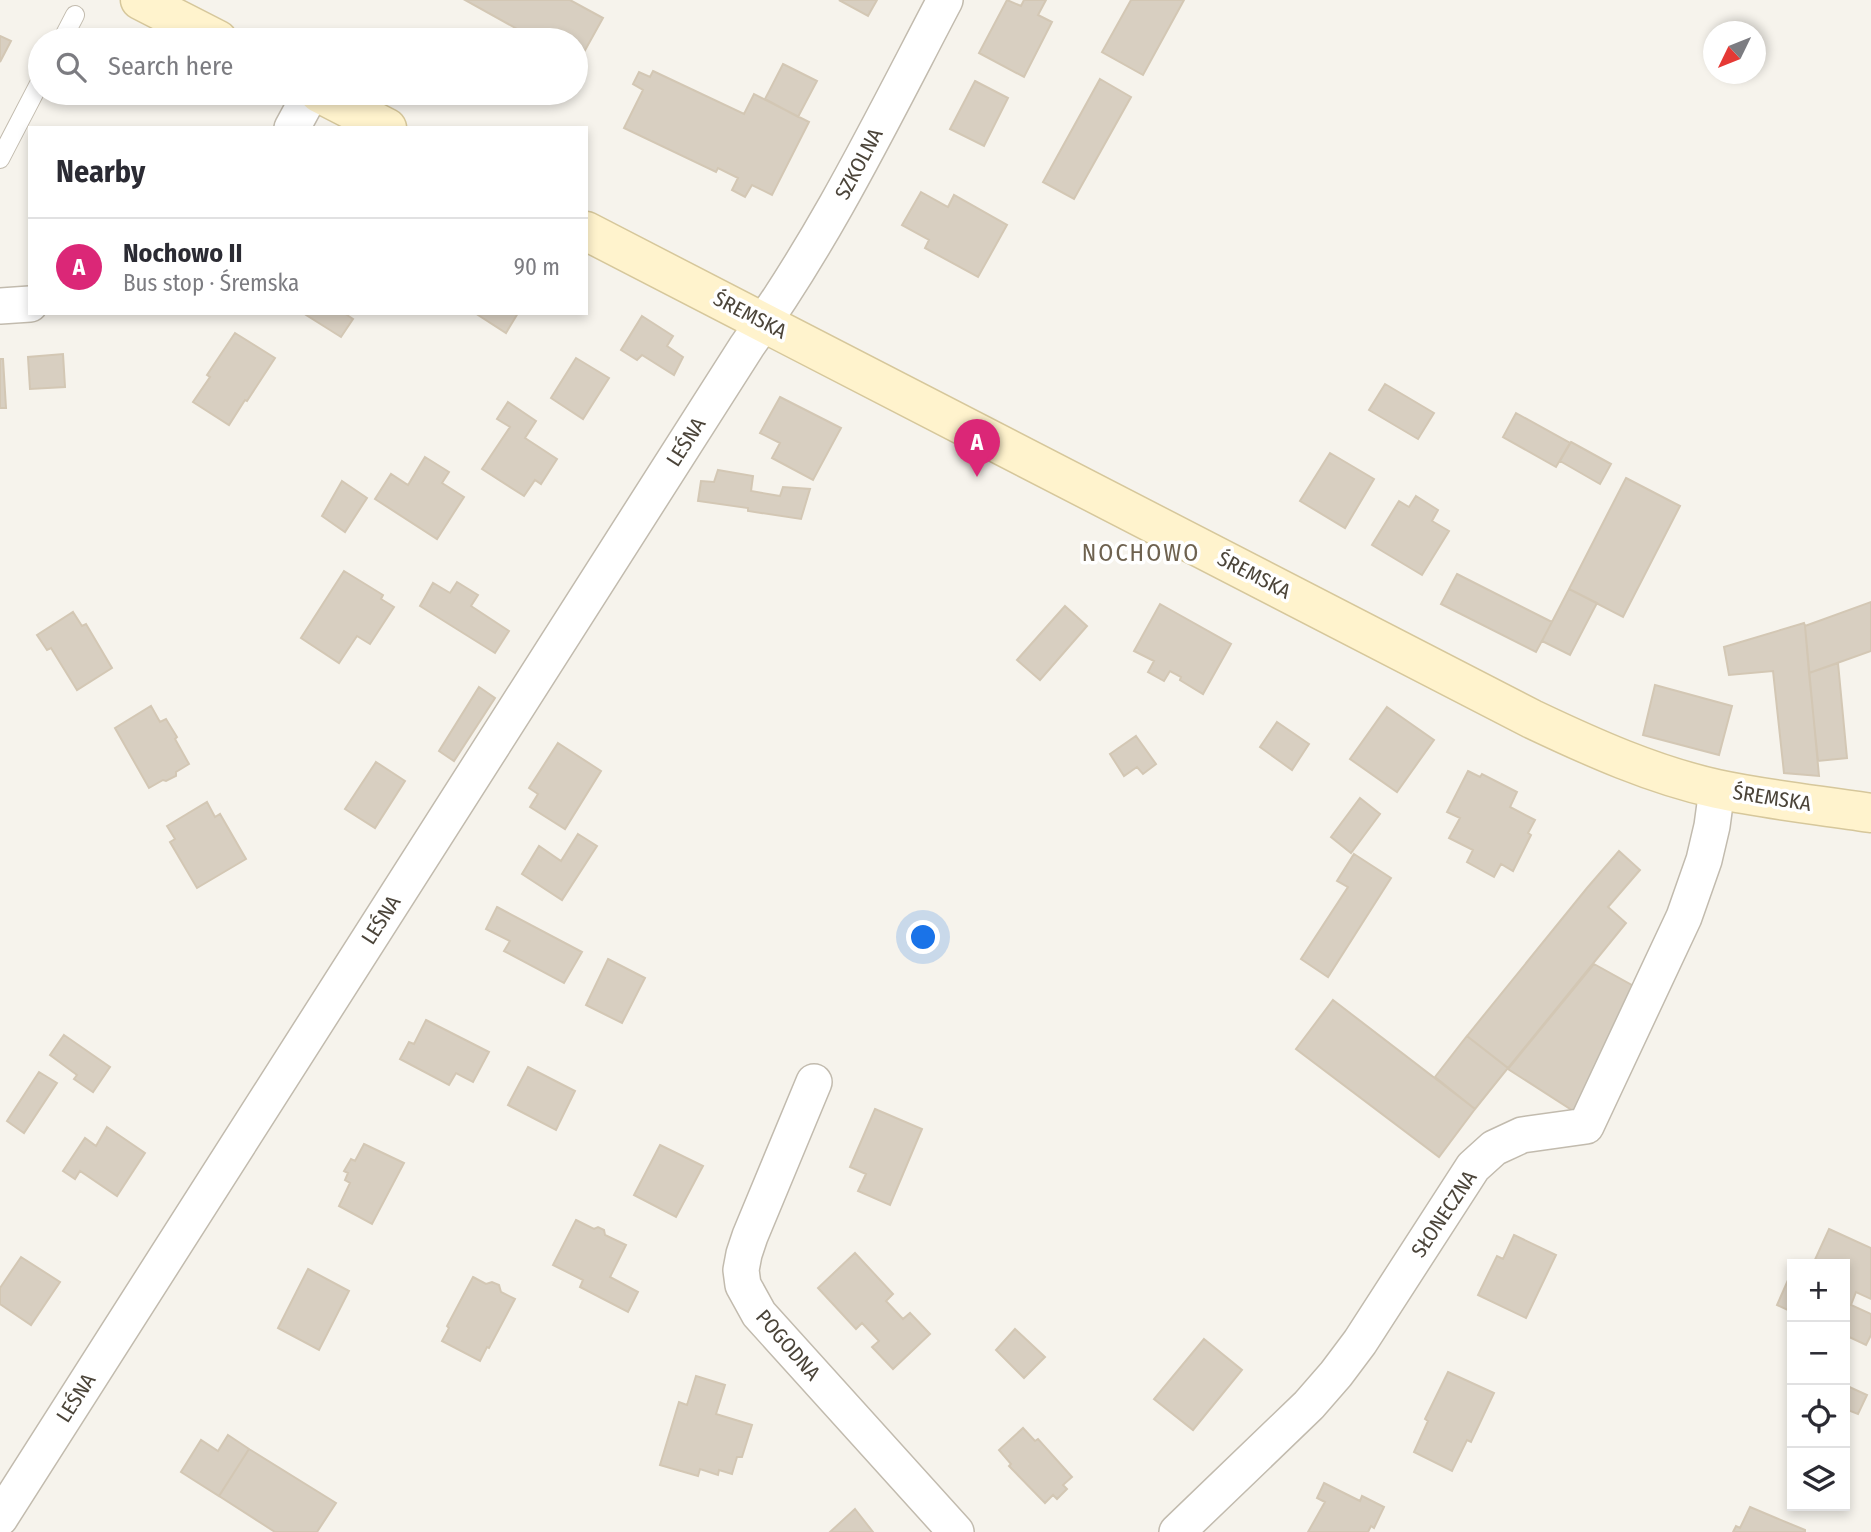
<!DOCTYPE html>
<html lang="en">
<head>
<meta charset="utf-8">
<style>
	body { margin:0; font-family:"Fira Sans Condensed",sans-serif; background:#f7f7f7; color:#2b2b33 }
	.controls { position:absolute; right:21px; bottom:21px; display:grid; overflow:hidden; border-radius:0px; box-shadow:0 4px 10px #0003 }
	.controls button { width:63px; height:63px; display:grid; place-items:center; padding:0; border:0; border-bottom:2px solid #e1e1e2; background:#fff; color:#2b2b33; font:35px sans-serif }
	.compass { position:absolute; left:1703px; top:21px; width:63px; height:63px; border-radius:50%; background:#fff; box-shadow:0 4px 10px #0003; rotate:227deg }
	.you { position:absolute; left:924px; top:938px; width:24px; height:24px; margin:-18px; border:5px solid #fff; border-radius:50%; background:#1a73e8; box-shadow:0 0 0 10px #1a73e833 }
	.badge { display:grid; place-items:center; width:46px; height:46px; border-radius:50%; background:#db2777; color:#fff; font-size:23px; font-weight:700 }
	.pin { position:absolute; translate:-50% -58px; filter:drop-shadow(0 2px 4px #0008) }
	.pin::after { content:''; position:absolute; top:37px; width:24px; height:21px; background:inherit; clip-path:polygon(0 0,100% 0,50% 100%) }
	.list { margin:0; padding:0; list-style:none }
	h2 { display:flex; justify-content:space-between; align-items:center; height:91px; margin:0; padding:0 28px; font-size:30px }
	h2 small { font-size:23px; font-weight:400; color:#7c7c81 }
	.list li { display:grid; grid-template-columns:46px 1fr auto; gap:21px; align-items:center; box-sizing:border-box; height:98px; padding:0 28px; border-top:2px solid #e1e1e2 }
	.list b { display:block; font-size:26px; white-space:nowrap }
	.list p { margin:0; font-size:23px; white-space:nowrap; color:#7c7c81 }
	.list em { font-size:23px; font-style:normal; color:#7c7c81 }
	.icon { flex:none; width:38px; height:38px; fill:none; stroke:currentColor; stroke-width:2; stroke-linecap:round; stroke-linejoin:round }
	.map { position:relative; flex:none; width:1871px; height:1532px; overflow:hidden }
	.search { position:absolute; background:#fff; box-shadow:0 4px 10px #0003; left:28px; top:28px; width:560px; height:77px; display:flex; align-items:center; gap:18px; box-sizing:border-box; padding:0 24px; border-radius:38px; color:#7c7c81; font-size:26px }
	.panel { position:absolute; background:#fff; box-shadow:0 4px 10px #0003; left:28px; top:126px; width:560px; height:189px; border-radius:0px }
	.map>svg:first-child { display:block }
	.building { fill:#d8cfc1; stroke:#d3c7b4; stroke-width:2 }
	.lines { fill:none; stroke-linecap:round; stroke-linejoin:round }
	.service-casing { stroke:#c2bbae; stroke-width:20 }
	.minor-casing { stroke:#c2bbae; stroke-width:38 }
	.secondary-casing { stroke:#d6c79b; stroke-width:41 }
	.service { stroke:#fff; stroke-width:18 }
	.minor { stroke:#fff; stroke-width:35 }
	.secondary { stroke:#fff3cd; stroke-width:38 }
	.labels { text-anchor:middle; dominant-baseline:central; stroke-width:7; stroke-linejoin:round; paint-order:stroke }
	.street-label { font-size:21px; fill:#4b4439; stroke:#fff }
	.quarter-label { font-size:24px; letter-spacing:2px; fill:#6e6250; stroke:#fff }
</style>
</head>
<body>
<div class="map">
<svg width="1871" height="1532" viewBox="0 0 1871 1532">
	<rect width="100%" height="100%" fill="#f6f3ec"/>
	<!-- building -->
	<path class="building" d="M465,0H570L603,18L578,63L576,62V40H537Z
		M839,0H877L868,16Z
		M1007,0L1021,6L1024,0H1046L1038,15L1052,22L1024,77L979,53Z
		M1131,0H1184L1143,75L1102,52Z
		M0,36L11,41L0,62Z
		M783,64L817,81L798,117L765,99Z
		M653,71L744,114L754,94L809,122L772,195L752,185L745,197L732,190L738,178L718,168L716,172L624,128L643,90L633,84L639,72L650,77Z
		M1100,79L1131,97L1074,199L1043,182Z
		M975,81L1008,98L984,146L950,129Z
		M921,192L948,207L954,195L1007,225L978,277L925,248L929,240L902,225Z
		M303,313H344L353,319L341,337Z
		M475,313H518L506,333Z
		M642,316L673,336L667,346L683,357L674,375L642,355L637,360L621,350Z
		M235,333L275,358L247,401L245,400L229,425L193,402L210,377L207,375Z
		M63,354L65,387L30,389L28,357Z
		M576,358L609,378L583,419L551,398Z
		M0,359H3L6,408H0Z
		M1385,384L1434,413L1418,439L1369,410Z
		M780,397L841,428L813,480L772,458L780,443L760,433Z
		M508,402L536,421L525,438L557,459L541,484L535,480L524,496L482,469L510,427L497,419Z
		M1516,413L1570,443L1556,467L1503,437Z
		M1571,442L1611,464L1600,484L1560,461Z
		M1330,453L1374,479L1345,528L1300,501Z
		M425,457L449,472L442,483L464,497L437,539L375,499L391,474L408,485Z
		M718,470L753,476L751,491L780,496L783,487L810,489L801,519L748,511V508L698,501L701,481L714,482Z
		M1626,478L1680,506L1623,617L1569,589Z
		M342,481L367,498L345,532L322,516Z
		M1416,496L1438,510L1432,521L1449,531L1422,575L1372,545L1399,501L1409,507Z
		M344,571L383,595L381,599L394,607L370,644L357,636L339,663L301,638Z
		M1457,574L1552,622L1536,652L1441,604Z
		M457,582L478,595L471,606L509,631L495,653L420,606L433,583L450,593Z
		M1569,589L1597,603L1570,655L1542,641Z
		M1871,602V651L1809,673L1805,626Z
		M1160,604L1231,644L1203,694L1180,680L1181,677L1170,671L1164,681L1148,672L1154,661L1134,651Z
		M1065,606L1087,626L1040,680L1017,660Z
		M73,612L82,626L86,624L112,668L77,690L51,648L47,650L37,635Z
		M1804,623L1805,626L1819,776L1784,773L1773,671L1729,675L1724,647Z
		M1838,663L1847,758L1818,761L1809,673Z
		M1655,685L1732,706L1719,755L1643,735Z
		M479,687L495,698L454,761L439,751Z
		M151,706L160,722L166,719L177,737L175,739L189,764L176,772V776L166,781L163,780L149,788L115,728Z
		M1387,707L1434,740L1397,792L1350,759Z
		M1277,722L1309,744L1292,770L1260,747Z
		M1136,736L1156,764L1143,774L1137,767L1124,776L1110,754Z
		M558,743L601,771L565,829L530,807L538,794L529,788Z
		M376,762L405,781L375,828L345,809Z
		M1468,771L1480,777L1482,774L1517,792L1510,807L1535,820L1528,833L1531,835L1513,871L1501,864L1494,877L1467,862L1473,850L1449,838L1460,818L1447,812Z
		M1360,798L1380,814L1351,853L1331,837Z
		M207,802L215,817L220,814L246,859L197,888L170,842L175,839L167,826Z
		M578,834L597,846L562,900L522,874L539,846L561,861Z
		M1619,851L1640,870L1608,907L1626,923L1508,1068L1467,1036L1587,888Z
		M1354,854L1391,878L1328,977L1301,959L1348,887L1337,881Z
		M497,907L582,952L564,983L504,951L510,941L486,929Z
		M608,959L645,978L622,1023L586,1005Z
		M1594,964L1637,988L1578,1114L1508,1069Z
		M1333,1000L1475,1109L1439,1157L1296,1049Z
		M426,1020L489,1052L473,1082L456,1073L449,1085L400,1059L409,1042L414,1044Z
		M64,1035L110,1067L93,1092L74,1079L77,1075L50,1055Z
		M1467,1036L1508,1068L1475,1109L1435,1077Z
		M528,1067L575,1091L556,1130L508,1105Z
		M39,1072L57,1083L24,1133L7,1121Z
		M875,1109L922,1129L890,1205L858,1191L866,1174L850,1167Z
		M107,1127L145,1153L117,1196L80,1171L75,1179L63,1171L85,1138L96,1146Z
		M364,1144L404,1163L372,1224L339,1206L350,1183L345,1180L348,1173L344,1171L351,1159L355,1161Z
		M660,1145L703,1166L676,1217L634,1195Z
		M576,1220L594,1229L598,1227L604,1230L605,1235L626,1245L610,1277L638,1292L628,1312L580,1287L583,1280L553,1265Z
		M1829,1229L1871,1248V1299L1856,1292L1851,1305L1871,1314V1335L1866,1345L1845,1335V1264H1813Z
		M1514,1235L1556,1255L1526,1318L1478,1295L1497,1256L1503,1259Z
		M855,1253L893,1294L886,1301L903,1319L910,1313L930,1334L893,1369L872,1347L879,1341L862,1323L856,1329L818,1288Z
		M21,1257L60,1282L31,1325L0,1304V1288Z
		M308,1269L349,1291L319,1350L278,1328Z
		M1792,1271V1312L1777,1305Z
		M473,1277L486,1284L492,1282L499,1285L501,1292L515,1299L489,1348L487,1347L480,1361L442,1341L449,1328L447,1326Z
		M1015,1329L1045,1357L1024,1378L996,1350Z
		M1204,1339L1242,1370L1193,1430L1154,1399Z
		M1448,1372L1494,1393L1471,1442L1467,1440L1452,1471L1414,1452L1428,1421L1425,1419Z
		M696,1376L725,1385L716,1414L752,1425L742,1457H737L732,1474L719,1470L718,1475L700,1469L698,1476L660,1465L679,1402L687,1405Z
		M1845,1385L1867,1395L1858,1414L1848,1410L1845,1418Z
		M1023,1428L1035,1441L1038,1439L1072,1477L1063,1485L1067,1489L1057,1499L1053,1495L1045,1503L1009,1466L1011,1464L999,1450Z
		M228,1435L249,1449L219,1496L181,1472L201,1440L218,1451Z
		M249,1449L336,1503L317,1532H275L219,1496Z
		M1324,1483L1360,1501L1362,1496L1384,1507L1374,1528L1371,1526L1368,1532H1308L1325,1502L1317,1498Z
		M1750,1507L1805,1530V1532H1733L1736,1526L1740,1528Z
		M855,1509L873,1532H830Z"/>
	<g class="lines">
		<!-- service casing -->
		<g class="service-casing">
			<path id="service" d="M62,40L75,15
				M0,159L40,82"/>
		</g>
		<!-- minor casing -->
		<g class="minor-casing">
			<path id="minor" d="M292,128L311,93
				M0,306L30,304
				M814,1082L750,1236L744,1254L741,1270L743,1285L759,1314L956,1532
				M0,1518L747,346C825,238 883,118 945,0
				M1177,1532L1309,1405L1336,1374L1360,1342L1473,1167L1494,1148L1522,1135L1586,1126L1684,917L1704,860L1712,826L1717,789"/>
		</g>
		<!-- secondary casing -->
		<g class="secondary-casing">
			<path id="secondary" d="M140,0L218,40
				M319,93L387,128
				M586,231L1532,719C1591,747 1653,775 1717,789C1768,800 1820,805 1871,813"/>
		</g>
		<!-- service -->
		<use href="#service" class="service"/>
		<!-- minor -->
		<use href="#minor" class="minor"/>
		<!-- secondary -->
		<use href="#secondary" class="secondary"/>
	</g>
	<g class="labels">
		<!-- street labels -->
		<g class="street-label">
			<text transform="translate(859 164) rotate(-62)">SZKOLNA</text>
			<text transform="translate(750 315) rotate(27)">ŚREMSKA</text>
			<text transform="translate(686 442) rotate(-57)">LEŚNA</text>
			<text transform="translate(1254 575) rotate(27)">ŚREMSKA</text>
			<text transform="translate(1772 798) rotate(9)">ŚREMSKA</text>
			<text transform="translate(381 920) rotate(-57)">LEŚNA</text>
			<text transform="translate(1444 1214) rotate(-56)">SŁONECZNA</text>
			<text transform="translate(788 1345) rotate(49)">POGODNA</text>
			<text transform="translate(76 1398) rotate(-57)">LEŚNA</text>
		</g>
		<!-- quarter labels -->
		<g class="quarter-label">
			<text x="1141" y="553">NOCHOWO</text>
		</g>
	</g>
</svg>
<div class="controls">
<button>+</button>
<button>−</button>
<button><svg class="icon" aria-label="locate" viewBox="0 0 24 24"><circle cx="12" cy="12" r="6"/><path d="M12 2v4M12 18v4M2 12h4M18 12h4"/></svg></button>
<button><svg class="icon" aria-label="layers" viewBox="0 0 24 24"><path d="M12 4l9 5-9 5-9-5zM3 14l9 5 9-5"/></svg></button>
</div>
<svg class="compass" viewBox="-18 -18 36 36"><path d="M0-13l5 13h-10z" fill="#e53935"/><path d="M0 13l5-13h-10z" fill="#7c7c81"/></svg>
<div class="you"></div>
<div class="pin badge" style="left:977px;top:477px">A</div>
<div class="search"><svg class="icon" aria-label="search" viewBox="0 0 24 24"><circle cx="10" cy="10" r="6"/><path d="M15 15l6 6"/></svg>Search here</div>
<section class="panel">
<h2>Nearby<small></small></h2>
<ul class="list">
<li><span class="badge">A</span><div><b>Nochowo II</b><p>Bus stop · Śremska</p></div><em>90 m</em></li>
</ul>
</section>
</div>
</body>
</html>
